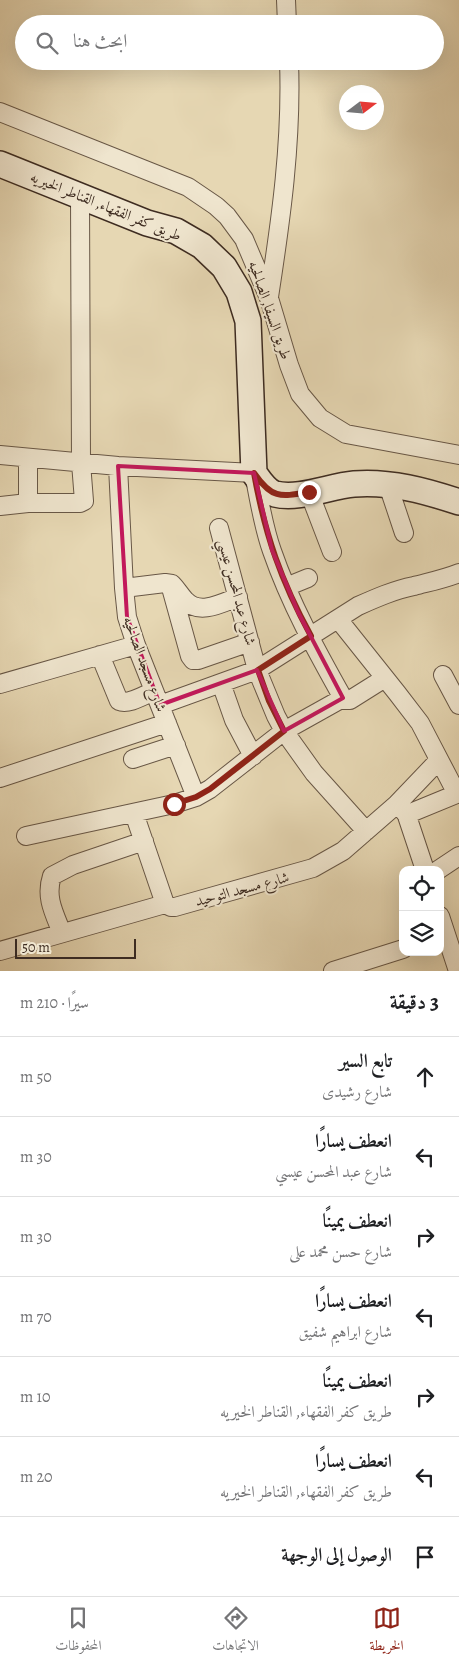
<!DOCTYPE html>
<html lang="ar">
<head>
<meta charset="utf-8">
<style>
	body { margin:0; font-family:Alegreya,Amiri,serif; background:#f2f2f2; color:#202124; direction:rtl }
	.controls { position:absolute; right:15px; bottom:15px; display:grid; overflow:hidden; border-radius:10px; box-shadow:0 5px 20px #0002 }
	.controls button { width:45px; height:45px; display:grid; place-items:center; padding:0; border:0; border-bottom:1px solid #e0e0e0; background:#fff; color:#202124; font:25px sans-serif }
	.compass { position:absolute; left:339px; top:85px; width:45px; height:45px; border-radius:50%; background:#fff; box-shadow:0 5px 20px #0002; rotate:74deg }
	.scale { position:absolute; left:15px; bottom:12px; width:121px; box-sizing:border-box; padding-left:5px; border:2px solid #3e2c21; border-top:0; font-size:14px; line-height:18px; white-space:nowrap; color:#3e2c21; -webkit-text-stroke:4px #efe5ce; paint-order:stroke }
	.stop { position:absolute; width:15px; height:15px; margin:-11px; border:4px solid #8f2418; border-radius:50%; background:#fff }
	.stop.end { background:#8f2418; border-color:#fff; box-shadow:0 1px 5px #0008 }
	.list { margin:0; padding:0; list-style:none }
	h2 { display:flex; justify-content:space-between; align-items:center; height:65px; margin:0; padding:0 20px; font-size:21px }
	h2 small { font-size:16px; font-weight:400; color:#757577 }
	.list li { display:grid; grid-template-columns:32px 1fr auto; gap:15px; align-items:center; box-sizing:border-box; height:80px; padding:0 20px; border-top:1px solid #e0e0e0 }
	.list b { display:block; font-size:19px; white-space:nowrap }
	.list p { margin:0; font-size:16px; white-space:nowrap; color:#757577 }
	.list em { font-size:16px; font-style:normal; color:#757577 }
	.icon { flex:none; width:28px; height:28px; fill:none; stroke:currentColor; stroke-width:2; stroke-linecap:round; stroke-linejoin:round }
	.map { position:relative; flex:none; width:459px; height:971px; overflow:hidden; direction:ltr }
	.search { position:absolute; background:#fff; box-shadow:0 5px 20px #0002; left:15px; right:15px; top:15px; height:55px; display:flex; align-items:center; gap:12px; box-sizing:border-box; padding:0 18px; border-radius:28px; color:#757577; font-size:19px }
	.sheet { height:625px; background:#fff }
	nav { display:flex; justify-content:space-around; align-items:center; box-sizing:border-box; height:70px; border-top:1px solid #e0e0e0; background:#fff; font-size:14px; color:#757577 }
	nav a { display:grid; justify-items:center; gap:2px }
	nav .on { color:#8f2418 }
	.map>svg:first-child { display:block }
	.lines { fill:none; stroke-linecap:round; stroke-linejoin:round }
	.street-casing { stroke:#685746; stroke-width:20 }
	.secondary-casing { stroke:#3e2c21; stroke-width:28 }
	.street { stroke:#efe5ce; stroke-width:18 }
	.secondary { stroke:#efe5ce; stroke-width:25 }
	.route { stroke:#8f2418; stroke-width:6 }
	.marked { fill:none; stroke:#c2185b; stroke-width:4; stroke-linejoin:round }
	.labels { text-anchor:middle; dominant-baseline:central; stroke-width:4; stroke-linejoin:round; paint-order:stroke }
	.street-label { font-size:15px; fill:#3e2c21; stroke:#efe5ce }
</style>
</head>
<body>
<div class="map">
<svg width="459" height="971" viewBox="0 0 459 971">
	<rect width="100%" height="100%" fill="#e6d7b3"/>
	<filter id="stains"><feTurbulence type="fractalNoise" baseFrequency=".004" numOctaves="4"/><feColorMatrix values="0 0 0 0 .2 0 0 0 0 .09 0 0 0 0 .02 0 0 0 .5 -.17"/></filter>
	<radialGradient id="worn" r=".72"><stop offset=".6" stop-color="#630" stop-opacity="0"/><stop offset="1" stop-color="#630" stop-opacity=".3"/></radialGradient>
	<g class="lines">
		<!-- street casing -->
		<g class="street-casing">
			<path id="street" d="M286,0L287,24
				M0,112L188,187L216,206L227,216L244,239L269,298L289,365L300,394L320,418L346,434L459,455
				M269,297C281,219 292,141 289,61
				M0,455L118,466L254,473C259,499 263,526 272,551C290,603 317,652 344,700H350L385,678
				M118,466L124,588L127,617L136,645L196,797
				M388,485L404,533
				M309,492L332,552
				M28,503V458
				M0,506L28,503H80L84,501L81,463L80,196
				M219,528L257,670L276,716L284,731L314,773L366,831
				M170,584L190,656L193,660H198L250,642
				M286,587L308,578
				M124,588L165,583L172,584C177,589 180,595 185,600C199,616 222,603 238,597
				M338,619L397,693L420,723L457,794
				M100,655L119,701C129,705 144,695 154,691
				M443,675L459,705
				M221,683L234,720L253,756
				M0,684L136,645
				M160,705L257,670L358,606C376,598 394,590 414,586C429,582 444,579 459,573
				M133,759L176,745
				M0,778L167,723
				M397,804L438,761
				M134,813L165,904
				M406,813L425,870
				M26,836L174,804L196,797L210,789L284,731L343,698
				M438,870L459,856
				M440,916L458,971
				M62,933C54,913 45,897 52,876L73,865L144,841
				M0,951L165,904L171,907H175L313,868L343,851L397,804L401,805L405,813L408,814L459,793
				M333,971L403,949"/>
		</g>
		<!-- secondary casing -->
		<g class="secondary-casing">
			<path id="secondary" d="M0,164L147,223L176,231L202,246L224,267L239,292L248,321L254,473C259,480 266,491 275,494C299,500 330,486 354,484C390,481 426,491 459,502"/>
		</g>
		<!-- street -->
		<use href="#street" class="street"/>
		<!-- secondary -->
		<use href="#secondary" class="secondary"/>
	</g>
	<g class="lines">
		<!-- route -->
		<path class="route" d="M174,804L196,797L210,789L284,731L269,701L258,670L311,636C281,581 265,535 254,473C272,499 280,497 309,492"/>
	</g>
	<!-- marked area -->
	<path class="marked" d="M118,466L254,473L272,550L298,612L343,698L284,731L257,670L160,705L127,617Z"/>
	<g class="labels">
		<!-- street labels -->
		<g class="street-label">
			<text transform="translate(106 206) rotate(22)">طريق كفر الفقهاء, القناطر الخيريه</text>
			<text transform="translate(270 310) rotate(71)">طريق السيفا, الصالحيه</text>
			<text transform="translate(237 592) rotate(75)">شارع عبد المحسن عيسي</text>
			<text transform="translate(145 664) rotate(70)">شارع مسجد الصالحيه</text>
			<text transform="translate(242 889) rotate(-15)">شارع مسجد التوحيد</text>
		</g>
	</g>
	<rect width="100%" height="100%" filter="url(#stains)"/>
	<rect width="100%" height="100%" fill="url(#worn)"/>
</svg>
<div class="controls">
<button><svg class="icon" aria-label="locate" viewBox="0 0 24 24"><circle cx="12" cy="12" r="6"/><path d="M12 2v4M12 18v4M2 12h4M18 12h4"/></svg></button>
<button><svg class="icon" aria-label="layers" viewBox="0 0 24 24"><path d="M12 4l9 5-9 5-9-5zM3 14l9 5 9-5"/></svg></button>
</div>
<svg class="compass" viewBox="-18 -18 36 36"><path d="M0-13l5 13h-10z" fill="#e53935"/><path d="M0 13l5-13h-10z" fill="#757577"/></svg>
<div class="scale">50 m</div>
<div class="stop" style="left:174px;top:804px"></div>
<div class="stop end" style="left:309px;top:492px"></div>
<div class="search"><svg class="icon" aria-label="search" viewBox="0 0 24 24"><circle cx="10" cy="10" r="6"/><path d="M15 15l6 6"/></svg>ابحث هنا</div>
</div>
<section class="sheet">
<h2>3 دقيقة<small>سيرًا · 210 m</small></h2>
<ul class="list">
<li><svg class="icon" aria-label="ahead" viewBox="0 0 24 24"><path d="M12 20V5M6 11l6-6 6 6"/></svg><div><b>تابع السير</b><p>شارع رشيدى</p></div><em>50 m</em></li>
<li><svg class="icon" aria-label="left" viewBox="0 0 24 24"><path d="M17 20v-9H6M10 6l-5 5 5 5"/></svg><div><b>انعطف يسارًا</b><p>شارع عبد المحسن عيسي</p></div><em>30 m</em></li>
<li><svg class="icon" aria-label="right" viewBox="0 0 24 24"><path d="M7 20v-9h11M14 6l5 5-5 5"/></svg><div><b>انعطف يمينًا</b><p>شارع حسن محمد على</p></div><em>30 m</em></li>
<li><svg class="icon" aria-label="left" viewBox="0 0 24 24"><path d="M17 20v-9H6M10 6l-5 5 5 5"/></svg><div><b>انعطف يسارًا</b><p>شارع ابراهيم شفيق</p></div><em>70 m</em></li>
<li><svg class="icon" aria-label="right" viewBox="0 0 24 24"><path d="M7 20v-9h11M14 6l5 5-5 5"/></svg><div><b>انعطف يمينًا</b><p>طريق كفر الفقهاء, القناطر الخيريه</p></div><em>10 m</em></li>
<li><svg class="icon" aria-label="left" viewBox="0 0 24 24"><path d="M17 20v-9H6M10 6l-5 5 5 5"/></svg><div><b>انعطف يسارًا</b><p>طريق كفر الفقهاء, القناطر الخيريه</p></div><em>20 m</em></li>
<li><svg class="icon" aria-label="arrive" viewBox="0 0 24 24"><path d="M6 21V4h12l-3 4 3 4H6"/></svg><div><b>الوصول إلى الوجهة</b></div></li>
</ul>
</section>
<nav>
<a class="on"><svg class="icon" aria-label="map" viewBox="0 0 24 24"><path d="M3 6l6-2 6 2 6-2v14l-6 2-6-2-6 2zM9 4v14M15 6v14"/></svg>الخريطة</a>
<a><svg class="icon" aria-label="directions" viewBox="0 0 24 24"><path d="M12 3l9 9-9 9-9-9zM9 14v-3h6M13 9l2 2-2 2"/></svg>الاتجاهات</a>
<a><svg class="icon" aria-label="saved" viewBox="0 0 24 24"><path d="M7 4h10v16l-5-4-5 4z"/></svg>المحفوظات</a>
</nav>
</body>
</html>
